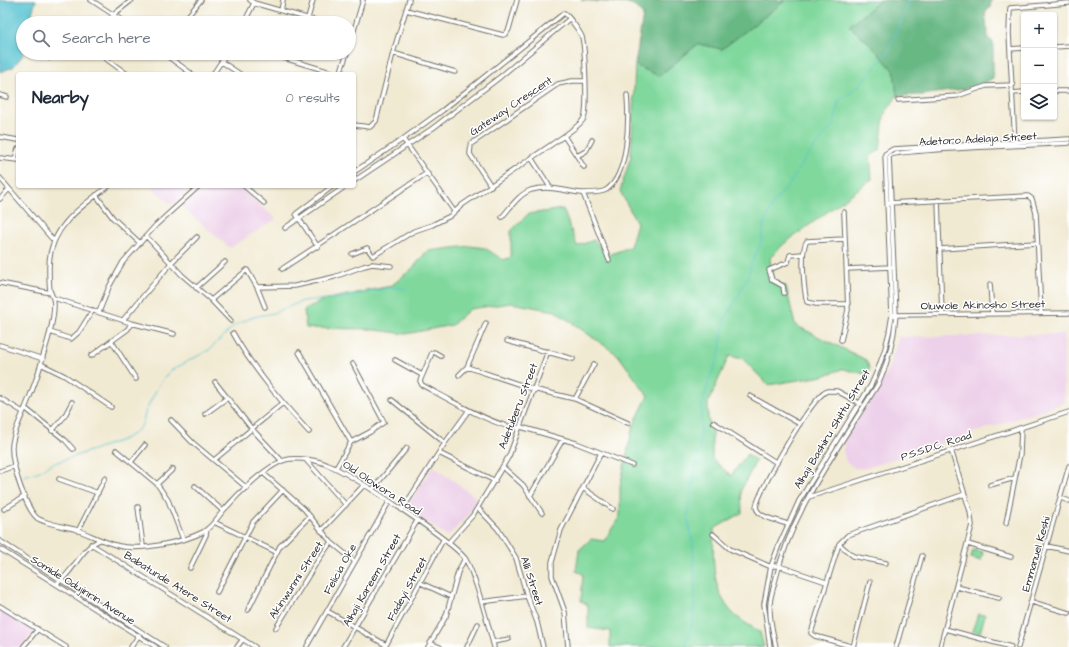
<!DOCTYPE html>
<html lang="en">
<head>
<meta charset="utf-8">
<style>
	body { margin:0; font-family:"Architects Daughter",sans-serif; background:#f6f6f7; color:#1f2937 }
	.controls { position:absolute; right:12px; top:12px; display:grid; overflow:hidden; border-radius:4px; box-shadow:0 1px 3px #0004 }
	.controls button { width:36px; height:36px; display:grid; place-items:center; padding:0; border:0; border-bottom:1px solid #e0e1e3; background:#fff; color:#1f2937; font:20px sans-serif }
	.list { margin:0; padding:0; list-style:none }
	h2 { display:flex; justify-content:space-between; align-items:center; height:52px; margin:0; padding:0 16px; font-size:17px }
	h2 small { font-size:13px; font-weight:400; color:#747a83 }
	.icon { flex:none; width:22px; height:22px; fill:none; stroke:currentColor; stroke-width:2; stroke-linecap:round; stroke-linejoin:round }
	.map { position:relative; flex:none; width:1069px; height:647px; overflow:hidden }
	.search { position:absolute; background:#fff; box-shadow:0 1px 3px #0004; left:16px; top:16px; width:340px; height:44px; display:flex; align-items:center; gap:10px; box-sizing:border-box; padding:0 14px; border-radius:22px; color:#747a83; font-size:15px }
	.panel { position:absolute; background:#fff; box-shadow:0 1px 3px #0004; left:16px; top:72px; width:340px; height:116px; border-radius:4px }
	.map>svg:first-child { display:block }
	.built { fill:#edd0e9 }
	.green { fill:#80d89d; stroke:#568264 }
	.forest { fill:#68b884; stroke:#4a7258 }
	.water { fill:#57c3d1; stroke:#41777e }
	.lines { fill:none; stroke-linecap:round; stroke-linejoin:round }
	.stream { stroke:#57c3d1; stroke-width:1 }
	.minor-casing { stroke:#706e66; stroke-width:5.5 }
	.minor { stroke:#fff; stroke-width:3.5 }
	.labels { text-anchor:middle; dominant-baseline:central; stroke-width:3; stroke-linejoin:round; paint-order:stroke }
	.street-label { font-size:11px; fill:#2b2b2b; stroke:#fff }
</style>
</head>
<body>
<div class="map">
<svg width="1069" height="647" viewBox="0 0 1069 647">
	<rect width="100%" height="100%" fill="#fff"/>
	<filter id="ink" filterUnits="userSpaceOnUse"><feTurbulence type="fractalNoise" baseFrequency=".025" numOctaves="2"/><feDisplacementMap in="SourceGraphic" scale="8" xChannelSelector="R" yChannelSelector="G"/><feConvolveMatrix kernelMatrix="1 2 1 2 8 2 1 2 1" color-interpolation-filters="sRGB"/></filter>
	<filter id="wash" filterUnits="userSpaceOnUse"><feTurbulence type="fractalNoise" baseFrequency=".012" numOctaves="4" result="noise"/><feDisplacementMap in="SourceGraphic" scale="16" xChannelSelector="R" yChannelSelector="G"/><feGaussianBlur stdDeviation="0.9" result="paint"/><feColorMatrix in="noise" values="0 0 0 0 0 0 0 0 0 0 0 0 0 0 0 0 0 1.4 0 .05"/><feComposite in="paint" operator="in"/></filter>
	<g filter="url(#wash)">
		<rect width="100%" height="100%" fill="#f1ead3"/>
		<!-- built -->
		<path class="built" d="M150,186H193L173,205Z
			M203,186H238L276,219L230,248L182,207Z
			M1064,334V403L863,469L855,468L846,462L843,450L846,439L887,373L899,337Z
			M433,466L477,498L469,514L447,537L407,507Z
			M0,609L35,630L22,647H0Z"/>
		<!-- green -->
		<path class="green" d="M786,0H881L849,26L868,42L894,71L897,96L884,115L880,150L870,156L872,179L785,243L770,258L773,282L786,286L795,325L866,360L870,369L865,374L843,369L823,376L768,385L743,359L729,356L708,403V419L712,428V459L731,476L747,454L756,461L741,490L742,513L714,529C713,557 711,587 730,610C737,619 751,626 760,632L764,647H610V631L588,628V605L581,601L583,574L576,571L579,550L591,539L604,541L620,516V486L633,426L648,396L618,355L555,311L511,303L470,309L452,325L406,334L367,329L306,328L304,310L323,300L391,286L413,268L427,251L470,246L485,248L503,260L511,257V231L528,214L563,209L577,246L594,240L608,255L630,247L637,223L620,191L631,156L635,65L659,76L698,44L722,49Z
			M973,550L983,552L981,561L971,558Z
			M978,614L985,615L980,633L972,631Z"/>
		<!-- forest -->
		<path class="forest" d="M581,0H786L722,49L698,44L659,76L635,65L643,15L632,4Z
			M881,0H991L990,8L985,12L988,38L993,42V78L978,87L922,95L897,96L894,71L868,42L849,26Z"/>
		<!-- water -->
		<path class="water" d="M0,0H36L29,23H23V55L13,67L0,72Z"/>
		<g class="lines">
			<!-- stream -->
			<path class="stream" d="M24,476L40,471L52,464L122,440L135,433L142,425L146,410L160,383L170,371L209,350L235,325L253,317L273,313L303,301L342,298L392,287L406,289
				M685,647L691,629L695,598L693,543L687,516L700,443L702,409L709,379L719,357L724,322L749,275L751,264L762,241L764,224L773,203L789,185L805,159L834,124L839,100L855,90L888,52L910,0"/>
		</g>
	</g>
	<g filter="url(#ink)">
		<g class="lines">
			<!-- minor casing -->
			<g class="minor-casing">
				<path id="minor" d="M91,0L126,23
					M250,0L254,3L324,23
					M406,10L503,35L506,34L509,29L517,0
					M281,11L283,0
					M308,18L313,0
					M45,19L52,23
					M108,23L113,15L132,0
					M182,23L201,0
					M244,23L254,3
					M349,47L363,0
					M1054,47L1069,46
					M1010,49L1024,48
					M98,53L127,74
					M163,53L192,74
					M393,53L455,72
					M49,58L52,53
					M284,58L337,74
					M222,62L240,74
					M213,74L227,53
					M340,74L347,53
					M1054,91H1069
					M1013,93L1024,92
					M0,95L7,97
					M898,100L957,96L986,86L1013,85
					M354,125L370,127L376,121L393,53L409,0
					M564,136L584,167
					M0,137L18,140
					M403,139L454,211
					M1015,143L1009,33L1010,8L1069,3
					M577,156L586,151L592,140
					M0,158L18,160
					M15,159L18,149
					M532,159L550,187
					M0,178L53,240
					M354,181L433,128L500,77L569,19
					M109,186C80,207 49,228 49,267C49,274 49,283 50,291C52,295 54,299 54,304C54,321 48,340 43,356C39,373 33,389 26,406C21,418 13,433 12,446C11,463 25,507 37,518C44,523 65,527 74,529C89,534 103,542 119,546C140,551 184,542 203,532C212,527 217,518 223,511C236,496 270,461 290,459C302,458 318,460 328,465C350,473 456,543 466,560C477,579 488,625 494,647
					M244,186L264,203
					M491,186L470,154L471,144L558,84L572,81H584
					M583,193L609,260
					M96,195L113,218L140,243
					M0,199L9,189
					M938,200L942,314
					M889,203L1028,196L1032,199L1036,213L1041,313
					M502,217C510,208 519,194 531,190C549,185 564,191 582,193C588,193 601,193 606,190C629,175 629,119 627,95
					M285,228L346,186
					M146,236L182,275L211,300L231,321
					M845,239L807,241C800,249 804,291 807,302L816,304H848
					M318,247L296,214L333,186
					M940,249L1037,243
					M352,254L367,248L373,256L414,231L432,225L450,216L462,205L564,136C570,131 581,125 584,118C588,109 585,48 582,37C580,32 568,15 564,13L443,110L403,139L354,172
					M282,269L427,173
					M847,269L891,267
					M0,283L51,293
					M990,284L992,313
					M257,287L295,286L334,277L364,266L372,264L391,266
					M196,288L225,262
					M784,293L783,286L772,280L769,270L788,262L790,255L803,254
					M54,298L131,323L174,334
					M211,300L247,270L257,287L265,307
					M99,312L109,287L123,262L156,225L199,186
					M894,315L1069,313
					M123,320L172,262L197,237
					M50,332L71,339L79,332L93,310
					M233,333C253,369 281,401 309,432
					M841,340L848,310L844,212
					M507,341L573,359
					M112,342L136,379
					M0,345L43,359
					M299,352L351,442
					M91,356L128,329L131,323
					M441,356L434,352L432,353L420,381L422,385C439,394 505,433 521,427L576,443L632,465
					M395,360L422,375
					M41,364L65,376L111,407
					M467,367L533,389L575,399L628,423
					M459,375L467,367L486,323
					M215,382L252,429L282,461
					M750,396L800,424
					M0,398L23,412
					M575,399L594,364
					M392,400L445,443
					M25,408L65,440L73,449
					M205,414L227,398
					M171,420L192,442L247,488
					M713,422L777,463
					M52,431L64,417L72,402
					M116,450L157,484L168,500L183,539
					M439,453L495,481
					M214,460L283,403
					M306,460L346,505
					M131,462L145,445
					M503,467L523,485L542,513
					M336,468L351,442L370,432L384,422L353,364
					M0,471L15,466
					M263,473L304,509L331,542L354,561
					M59,479L98,493
					M157,484L173,469
					M990,485L1015,478
					M195,486L223,511
					M583,488L613,509
					M372,490L407,448
					M530,496L563,439
					M809,497L1069,412
					M1061,498L1069,501
					M138,507L143,546
					M478,508L498,529L516,558L527,596L537,622L543,647
					M4,509L25,496
					M402,510L445,443L469,410
					M214,522L276,552
					M1006,523L1020,454L1021,428
					M787,524C778,520 758,518 756,507C760,488 811,398 827,391H837L861,404
					M78,531L105,478
					M321,531L364,485
					M713,534L730,549L746,556L769,566H779L826,582
					M0,541L165,647
					M448,543L473,515L509,456L548,351
					M91,544L255,647
					M839,544L853,556L886,563
					M968,544L1011,557
					M1047,546L1069,551
					M0,549L156,647
					M190,568L206,535L207,529
					M421,583L451,597
					M56,584C74,573 79,549 100,540
					M957,587L999,598
					M217,592L253,522L283,490
					M481,602L527,596
					M1032,602L1069,613
					M0,606L66,647
					M248,610L280,546L310,516
					M327,611L386,645
					M276,628L315,565L331,542
					M945,629L1011,647
					M493,642L509,639
					M430,643L440,647
					M307,646L389,502
					M23,647L38,629
					M131,647L139,635
					M237,647L243,639
					M343,647L417,521
					M385,647L443,540
					M428,647L446,616L458,572L465,558
					M467,647L478,624
					M568,647L565,612L552,576V562L561,530L601,453
					M770,647L764,604L771,566L779,545L799,501L871,385C882,362 889,340 892,315L885,154L893,149L1069,139
					M776,647C773,633 769,619 770,605C770,596 774,587 776,578C793,507 840,446 878,384C889,361 894,340 896,315L889,156C896,149 1047,145 1069,143
					M853,647L870,582
					M854,647L815,636L811,633L839,544L848,535L965,494
					M896,647L922,556
					M940,647L972,525L970,511L951,450
					M1018,647L1069,466"/>
			</g>
			<!-- minor -->
			<use href="#minor" class="minor"/>
		</g>
	</g>
	<g class="labels">
		<!-- street labels -->
		<g class="street-label">
			<text transform="translate(511 106) rotate(-34)">Gateway Crescent</text>
			<text transform="translate(978 139) rotate(-3)">Adetoro Adelaja Street</text>
			<text transform="translate(983 305) rotate(-1)">Oluwole Akinosho Street</text>
			<text transform="translate(518 406) rotate(-69)">Adetuberu Street</text>
			<text transform="translate(832 429) rotate(-59)">Alhaji Bashiru Shittu Street</text>
			<text transform="translate(936 446) rotate(-18)">P.S.S.D.C. Road</text>
			<text transform="translate(382 488) rotate(33)">Old Olowora Road</text>
			<text transform="translate(1036 554) rotate(-74)">Emmanuel Keshi</text>
			<text transform="translate(340 569) rotate(-61)">Felicia Oke</text>
			<text transform="translate(296 580) rotate(-57)">Akinwunmi Street</text>
			<text transform="translate(372 580) rotate(-60)">Alhaji Kareem Street</text>
			<text transform="translate(532 581) rotate(72)">Alli Street</text>
			<text transform="translate(178 587) rotate(32)">Babatunde Atere Street</text>
			<text transform="translate(407 589) rotate(-61)">Fadeyi Street</text>
			<text transform="translate(83 590) rotate(32)">Somide Odujinrin Avenue</text>
		</g>
	</g>
</svg>
<div class="controls">
<button>+</button>
<button>−</button>
<button><svg class="icon" aria-label="layers" viewBox="0 0 24 24"><path d="M12 4l9 5-9 5-9-5zM3 14l9 5 9-5"/></svg></button>
</div>
<div class="search"><svg class="icon" aria-label="search" viewBox="0 0 24 24"><circle cx="10" cy="10" r="6"/><path d="M15 15l6 6"/></svg>Search here</div>
<section class="panel">
<h2>Nearby<small>0 results</small></h2>
<ul class="list">
</ul>
</section>
</div>
</body>
</html>
